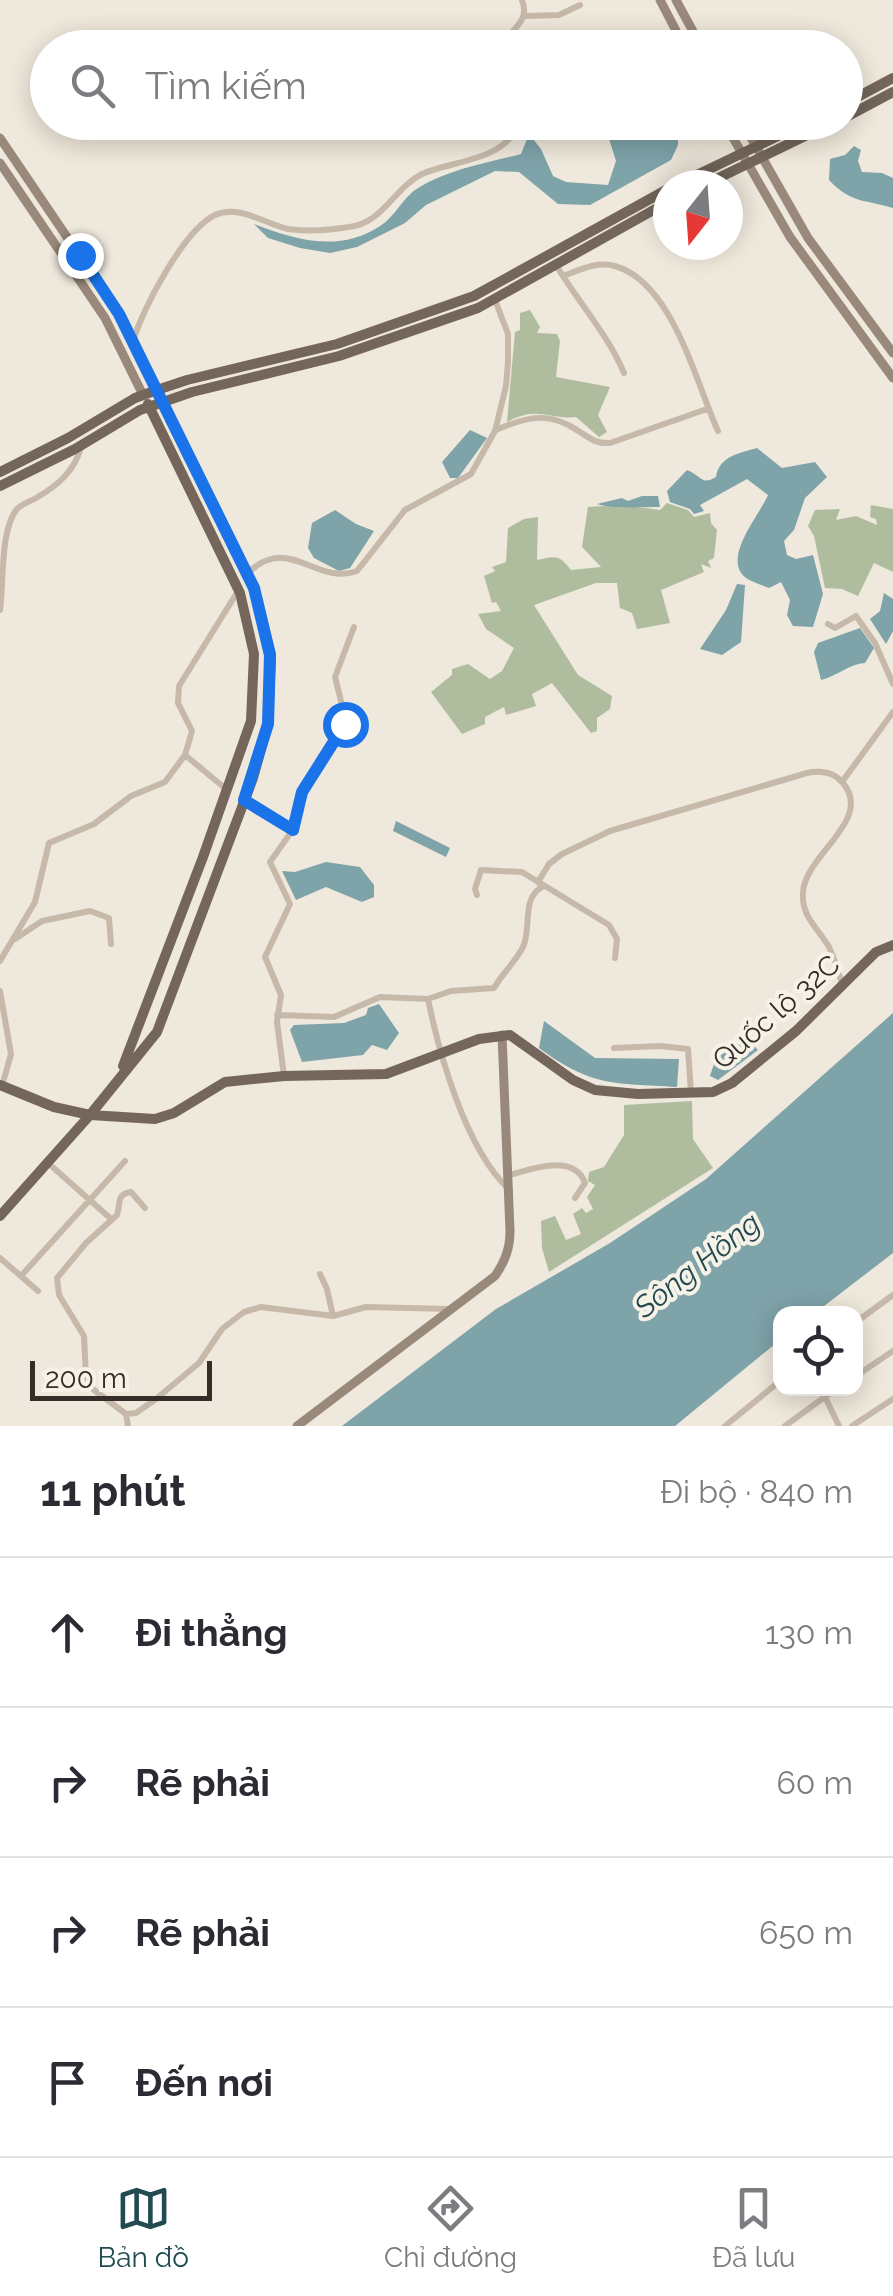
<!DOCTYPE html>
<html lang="vi">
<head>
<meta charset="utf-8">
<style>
	body { margin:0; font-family:Raleway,sans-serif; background:#f7f7f7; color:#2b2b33 }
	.controls { position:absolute; right:30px; bottom:30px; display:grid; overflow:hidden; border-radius:20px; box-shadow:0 5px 25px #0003 }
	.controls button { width:90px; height:90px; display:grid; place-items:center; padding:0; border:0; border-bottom:2px solid #e1e1e2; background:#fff; color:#2b2b33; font:50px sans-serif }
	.compass { position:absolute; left:653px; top:170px; width:90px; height:90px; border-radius:50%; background:#fff; box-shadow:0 5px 25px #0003; rotate:197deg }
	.scale { position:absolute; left:30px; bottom:25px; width:182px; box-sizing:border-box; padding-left:10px; border:5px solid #342d28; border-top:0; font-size:28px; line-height:35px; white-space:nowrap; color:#342d28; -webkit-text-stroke:8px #f7f2e8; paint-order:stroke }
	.stop { position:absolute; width:30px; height:30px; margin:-22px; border:8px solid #1a73e8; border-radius:50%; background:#fff }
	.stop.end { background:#1a73e8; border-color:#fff; box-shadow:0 2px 10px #0008 }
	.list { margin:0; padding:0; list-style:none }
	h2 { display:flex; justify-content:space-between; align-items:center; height:130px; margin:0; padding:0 40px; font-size:42px }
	h2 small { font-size:32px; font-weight:400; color:#7c7c81 }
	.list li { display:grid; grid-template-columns:65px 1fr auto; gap:30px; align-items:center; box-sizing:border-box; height:150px; padding:0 40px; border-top:2px solid #e1e1e2 }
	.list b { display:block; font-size:38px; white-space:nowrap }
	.list em { font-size:32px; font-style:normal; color:#7c7c81 }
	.icon { flex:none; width:55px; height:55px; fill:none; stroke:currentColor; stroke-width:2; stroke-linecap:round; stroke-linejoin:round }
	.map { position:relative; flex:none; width:893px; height:1426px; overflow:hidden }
	.search { position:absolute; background:#fff; box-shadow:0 5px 25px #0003; left:30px; right:30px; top:30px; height:110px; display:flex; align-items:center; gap:25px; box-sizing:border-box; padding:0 35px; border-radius:55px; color:#7c7c81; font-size:38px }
	.sheet { height:730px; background:#fff }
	nav { display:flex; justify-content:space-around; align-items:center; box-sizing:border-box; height:140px; border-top:2px solid #e1e1e2; background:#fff; font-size:28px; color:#7c7c81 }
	nav a { display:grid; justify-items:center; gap:5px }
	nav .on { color:#224a51 }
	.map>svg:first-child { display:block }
	.green { fill:#afbd9e }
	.water { fill:#7ea3a9 }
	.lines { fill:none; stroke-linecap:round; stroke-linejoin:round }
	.street { stroke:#c6b9a9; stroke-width:6 }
	.secondary { stroke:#99897b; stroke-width:9 }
	.primary { stroke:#74665b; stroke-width:10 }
	.route { stroke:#1a73e8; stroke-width:12 }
	.labels { text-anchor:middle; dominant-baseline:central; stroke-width:8; stroke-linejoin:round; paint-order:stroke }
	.street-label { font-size:28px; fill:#342d28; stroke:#f7f2e8 }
	.water-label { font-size:30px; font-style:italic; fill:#224a51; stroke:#f7f2e8 }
</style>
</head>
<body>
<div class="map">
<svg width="893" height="1426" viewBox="0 0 893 1426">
	<rect width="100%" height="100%" fill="#efe8dc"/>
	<!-- green -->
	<path class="green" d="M530,310L540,327L537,333L557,334L560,341L556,377L610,387L598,415L607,432L599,437L576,417C549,420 538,405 507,422L515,332L520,330V313Z
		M667,503L688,510L694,517L710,513L711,523L717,530L714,558L708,561L711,568L701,564L704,572L661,590L670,623L637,629L632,613L620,608L617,583H596L534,605L578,675L612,696L610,709L597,718V731L591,733L552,683L532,694L536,706L506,715L504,707L485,717V724L462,734L431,692L452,675V669L468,664L490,679L502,671L514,648L486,629L478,614L501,611L496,602L492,603L484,576L495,571L492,567L506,562L508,528L524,519L538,517L537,560C556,556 559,554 571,570L601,567L582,547L588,507C612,505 635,506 660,510Z
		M871,505L893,509V572L874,563L858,596L842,589L825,588L814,536L808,526L815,510L840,509L836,520L856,516L877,525L876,519L870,517Z
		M692,1101L693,1139L713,1168L549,1272L542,1248L541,1221L555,1216L566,1240L581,1234L573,1214L582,1208L586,1213L593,1209L587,1197L595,1185L588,1181L589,1172L604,1167L624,1135V1105Z"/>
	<!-- water -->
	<path class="water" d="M604,123H678V145L671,160L590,205L558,204L519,172L495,171L426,205L405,223L357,247L330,253L300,248L268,238L254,224C296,240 339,253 380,226C395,217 403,197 418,188C449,169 487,163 521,154L529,134L541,149L553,176L566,182L608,185L616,161Z
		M854,146L861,150L858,161L862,172L882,173L893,178V208C864,199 852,204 829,180L830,159L845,155Z
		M470,430L487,438L458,478H450L442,462Z
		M757,448L782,468L815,462L827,477L805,498L794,530L784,541L787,555L796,559L813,555L823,594L813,627L793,626L787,615L790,600L781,582L769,588C762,585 752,582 746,578C721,559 759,516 768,495L747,479L700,505L704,511L694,514L690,509L670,502L667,491L687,470C701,475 701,486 716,477C719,456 740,453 757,448Z
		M642,496H658L660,507C641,507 613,509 597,504L622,498L628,501Z
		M335,510L356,524L374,531L350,568L339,571L314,558L308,548L312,523Z
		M737,584L745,585L741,642L722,655L700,649L726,610Z
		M884,593L893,599V631L886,644L870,619L880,611Z
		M860,628L874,648L865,663C849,664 837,676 821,680L814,652L818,643Z
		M396,821L450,848L446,857L393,831Z
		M326,862L360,867L374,885V897L362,902L326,887L296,900L282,871L295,872Z
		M379,1004L399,1033L387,1050L372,1045L363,1055L302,1062L290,1030L294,1025L344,1023L366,1015L368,1008Z
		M893,1013V1253L815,1313L780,1314V1340L675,1426H342L496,1309L610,1243L706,1179Z
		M544,1021L595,1058L679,1059L677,1087C613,1083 592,1087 539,1048Z
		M747,1039L758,1050L718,1080L710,1076L716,1058Z"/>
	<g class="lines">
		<!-- street -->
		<path class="street" d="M524,16L559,15L580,5
			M501,48C509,29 531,23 522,0
			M556,265C578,302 607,333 624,373
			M563,276C579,270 597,261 615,266C673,283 695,381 718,431
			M133,342C142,309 184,230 215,215C239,204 265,224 288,229C308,232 330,230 349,227C383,223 394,188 422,174C453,160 508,161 518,122
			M496,430C528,416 550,411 580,432C591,439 597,444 610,443L707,409
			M247,574C288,532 315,586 357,571L405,510L471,474L495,431L506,386L508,362V334L495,300
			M0,610C4,581 0,533 16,510C21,504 29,502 36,498C57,486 75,471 81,447
			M828,624L835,628L856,616L875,643L893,684
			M185,755L226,789
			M842,782L893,712
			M244,800L293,830
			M477,895L475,889L481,870L522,872L609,925L617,939L615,958
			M15,939L42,921L90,911L109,918L111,944
			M0,961L35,902L49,843L94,824L131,796L165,782L185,755L192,731L178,703L179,686L238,591
			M0,991L11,1054L2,1086
			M277,1015L334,1017L380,997L429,999
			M614,1048L661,1046L688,1049L691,1093
			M284,1076L277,1022L281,995L265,957L290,904L270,862L294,828L302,791L346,721L335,677L354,627
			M48,1163L110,1218
			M510,1175C532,1169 574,1153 585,1183L575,1198
			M510,1190C466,1151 439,1053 428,999L451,991L494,988C502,974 516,961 523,947C532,927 521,899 542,887L538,882L549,864L562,854L610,831L807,773C821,770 834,772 843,783C874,820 805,855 803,892C801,917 818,928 829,947C835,959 838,972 842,984
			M145,1208L131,1192C116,1194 121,1203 117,1215L86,1243L57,1278L59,1295L84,1336L86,1377L94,1390L126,1414L136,1413L156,1399L199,1363L222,1329L244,1312L261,1307L333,1316L366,1307L450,1309
			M0,1258L38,1291
			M320,1274L327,1289L333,1316
			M21,1276L125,1161
			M856,1322L893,1295
			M856,1376L893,1351
			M825,1397L839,1426
			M126,1414L128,1426
			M725,1426L780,1381
			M785,1426L837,1388
			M852,1426L893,1399"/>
		<!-- secondary -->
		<path class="secondary" d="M660,0L685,48
			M676,0L702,48
			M724,122L790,237L893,378
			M742,122L808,238L893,353
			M0,138L119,314L157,390
			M0,163L105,318L143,395
			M297,1426L495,1276C505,1261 510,1249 510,1231L502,1035"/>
		<!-- primary -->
		<path class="primary" d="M846,103L893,78
			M846,117L893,92
			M676,185L807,122
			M704,185L834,122
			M0,472L68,438L135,398L157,390L187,380L337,344L474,296L668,189
			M0,486L75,449L140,410L192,392L339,356L478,308L668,202
			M123,1066L203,857L251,721L254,654L240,593L148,404
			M0,1085L54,1107L90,1115L155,1119L174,1113L225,1082L284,1076L386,1074L479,1039L510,1035L573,1080L595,1090L638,1094L713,1092L732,1083L796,1031L876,952L893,945
			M0,1216L90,1115L157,1032L253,778L268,724L271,655L254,588L157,390"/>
	</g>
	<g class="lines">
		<!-- route -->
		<path class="route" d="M80,255L119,314L254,588L270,655L268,724L244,800L293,830L302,792L345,724"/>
	</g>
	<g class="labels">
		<!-- street labels -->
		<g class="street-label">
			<text transform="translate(776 1012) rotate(-41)">Quốc lộ 32C</text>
		</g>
		<!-- water labels -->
		<g class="water-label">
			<text transform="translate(697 1265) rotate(-38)">Sông Hồng</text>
		</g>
	</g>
</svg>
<div class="controls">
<button><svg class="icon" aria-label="locate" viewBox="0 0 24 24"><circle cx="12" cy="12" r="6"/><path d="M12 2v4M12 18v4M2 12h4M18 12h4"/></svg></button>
</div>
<svg class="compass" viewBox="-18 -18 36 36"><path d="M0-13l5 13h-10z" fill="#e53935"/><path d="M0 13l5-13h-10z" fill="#7c7c81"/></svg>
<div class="scale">200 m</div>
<div class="stop" style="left:345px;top:724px"></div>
<div class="stop end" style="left:80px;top:255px"></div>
<div class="search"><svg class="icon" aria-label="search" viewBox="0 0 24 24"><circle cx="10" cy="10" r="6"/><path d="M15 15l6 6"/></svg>Tìm kiếm</div>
</div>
<section class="sheet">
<h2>11 phút<small>Đi bộ · 840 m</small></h2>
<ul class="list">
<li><svg class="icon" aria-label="ahead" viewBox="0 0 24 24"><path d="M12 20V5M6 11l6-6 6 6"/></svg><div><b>Đi thẳng</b></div><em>130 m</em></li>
<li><svg class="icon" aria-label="right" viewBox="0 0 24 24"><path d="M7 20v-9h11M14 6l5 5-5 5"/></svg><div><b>Rẽ phải</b></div><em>60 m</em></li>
<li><svg class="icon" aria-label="right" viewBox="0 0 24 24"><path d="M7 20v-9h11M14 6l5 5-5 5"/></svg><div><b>Rẽ phải</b></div><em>650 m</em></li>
<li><svg class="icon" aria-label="arrive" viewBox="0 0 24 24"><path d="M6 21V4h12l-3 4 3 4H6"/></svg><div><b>Đến nơi</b></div></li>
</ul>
</section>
<nav>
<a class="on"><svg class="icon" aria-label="map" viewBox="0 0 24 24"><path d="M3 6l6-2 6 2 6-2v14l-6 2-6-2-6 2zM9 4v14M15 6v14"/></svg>Bản đồ</a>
<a><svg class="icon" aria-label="directions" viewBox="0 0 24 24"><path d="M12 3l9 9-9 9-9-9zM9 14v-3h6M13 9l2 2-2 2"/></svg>Chỉ đường</a>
<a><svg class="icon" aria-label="saved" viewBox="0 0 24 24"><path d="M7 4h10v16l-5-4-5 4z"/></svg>Đã lưu</a>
</nav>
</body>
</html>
